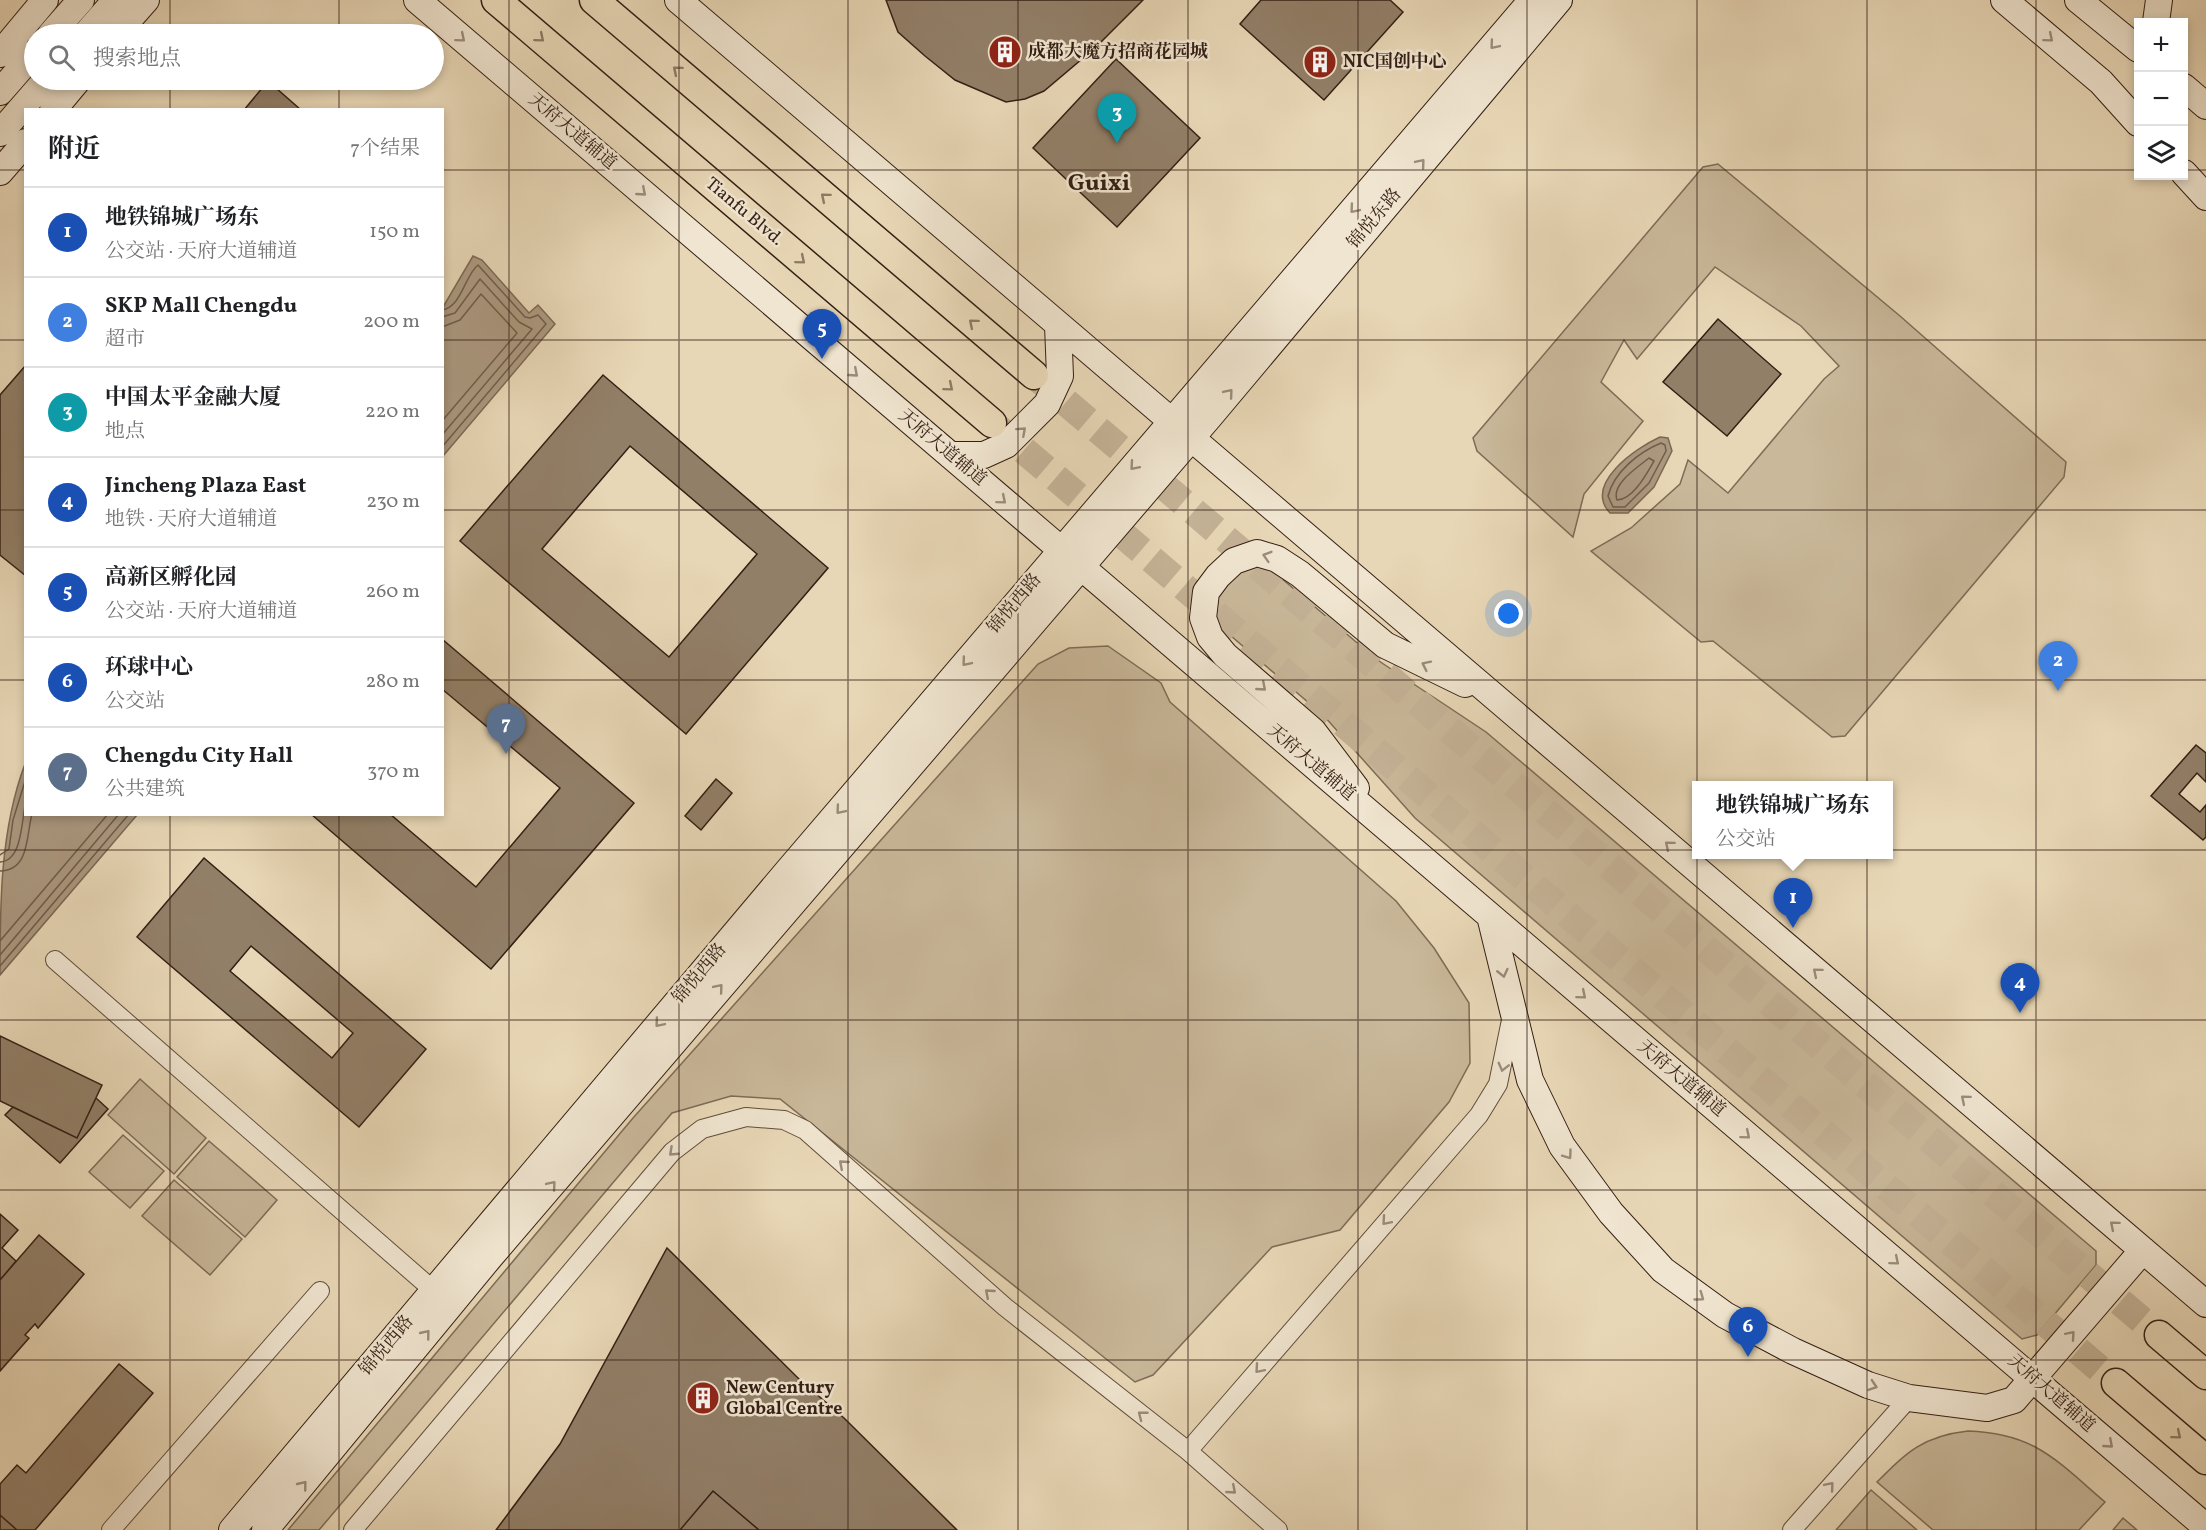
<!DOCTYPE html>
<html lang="zh">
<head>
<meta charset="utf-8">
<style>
	body { margin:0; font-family:Vollkorn,"Noto Serif SC",serif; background:#f2f2f2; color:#202124 }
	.controls { position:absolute; right:18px; top:18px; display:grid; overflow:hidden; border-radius:0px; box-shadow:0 3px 9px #0003 }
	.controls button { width:54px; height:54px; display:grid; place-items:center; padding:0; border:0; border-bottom:2px solid #e0e0e0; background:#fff; color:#202124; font:30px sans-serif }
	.you { position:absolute; left:1509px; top:614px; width:21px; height:21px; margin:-15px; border:4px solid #fff; border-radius:50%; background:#1a73e8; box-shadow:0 0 0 9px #1a73e833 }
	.badge { display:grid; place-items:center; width:39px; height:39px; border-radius:50%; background:#b45309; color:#fff; font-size:20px; font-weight:700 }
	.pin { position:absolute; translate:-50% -50px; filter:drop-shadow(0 2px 3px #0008) }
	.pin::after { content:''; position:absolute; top:32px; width:21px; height:18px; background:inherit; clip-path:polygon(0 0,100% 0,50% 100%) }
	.popup { position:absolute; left:1692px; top:781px; width:201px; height:78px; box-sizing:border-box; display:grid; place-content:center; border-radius:0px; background:#fff; filter:drop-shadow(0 2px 4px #0005); font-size:20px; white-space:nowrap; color:#757577 }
	.popup b { font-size:22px; color:#202124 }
	.popup::after { content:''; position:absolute; left:50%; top:100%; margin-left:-12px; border:12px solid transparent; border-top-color:#fff }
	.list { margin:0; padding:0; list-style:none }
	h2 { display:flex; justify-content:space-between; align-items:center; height:78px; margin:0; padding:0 24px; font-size:26px }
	h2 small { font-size:20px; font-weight:400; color:#757577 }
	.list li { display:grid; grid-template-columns:39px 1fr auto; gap:18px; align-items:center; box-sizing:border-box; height:90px; padding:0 24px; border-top:2px solid #e0e0e0 }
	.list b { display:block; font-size:22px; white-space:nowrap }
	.list p { margin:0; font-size:20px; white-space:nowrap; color:#757577 }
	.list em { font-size:20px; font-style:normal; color:#757577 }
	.icon { flex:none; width:33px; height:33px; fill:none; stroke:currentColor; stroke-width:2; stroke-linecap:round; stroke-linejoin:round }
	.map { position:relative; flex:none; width:2206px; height:1530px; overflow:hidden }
	.search { position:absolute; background:#fff; box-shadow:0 3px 9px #0003; left:24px; top:24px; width:420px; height:66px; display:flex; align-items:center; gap:15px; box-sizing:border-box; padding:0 21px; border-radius:33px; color:#757577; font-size:22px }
	.panel { position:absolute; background:#fff; box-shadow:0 3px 9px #0003; left:24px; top:108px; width:420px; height:708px; border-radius:0px }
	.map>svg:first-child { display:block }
	.green { fill:#c9b89a; stroke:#7e6c57; stroke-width:1.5 }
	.water { fill:#ab987f; stroke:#7b6854; stroke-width:1.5 }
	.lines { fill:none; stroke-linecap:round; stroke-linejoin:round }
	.shore { stroke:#705c4a; stroke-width:1.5 }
	.building { fill:#927f68; stroke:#341f14; stroke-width:1.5; fill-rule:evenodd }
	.primary-tunnel { stroke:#c4b296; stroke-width:28; stroke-dasharray:28 14; stroke-linecap:butt }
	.street-casing { stroke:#614d3c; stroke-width:20 }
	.secondary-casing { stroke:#341f14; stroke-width:28 }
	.primary-casing { stroke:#341f14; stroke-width:31 }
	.street { stroke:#f0e5d0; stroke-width:18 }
	.secondary { stroke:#f0e5d0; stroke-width:26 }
	.primary { stroke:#e8d7b6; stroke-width:28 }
	.oneway { stroke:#9b8c7b }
	.oneway2 { stroke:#8e7b65 }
	.grid { fill:none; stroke:#341f14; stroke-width:1.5; stroke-opacity:0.55 }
	.labels { text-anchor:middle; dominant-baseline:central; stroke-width:5; stroke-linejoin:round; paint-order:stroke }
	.poi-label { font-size:18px; font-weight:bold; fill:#341f14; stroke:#f0e5d0; text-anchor:start }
	.street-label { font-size:18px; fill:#341f14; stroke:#f0e5d0 }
	.district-label { font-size:24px; font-weight:bold; fill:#341f14; stroke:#f0e5d0 }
</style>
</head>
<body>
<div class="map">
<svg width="2206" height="1530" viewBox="0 0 2206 1530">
	<rect width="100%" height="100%" fill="#e8d7b6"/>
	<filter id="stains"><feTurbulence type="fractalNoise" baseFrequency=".00333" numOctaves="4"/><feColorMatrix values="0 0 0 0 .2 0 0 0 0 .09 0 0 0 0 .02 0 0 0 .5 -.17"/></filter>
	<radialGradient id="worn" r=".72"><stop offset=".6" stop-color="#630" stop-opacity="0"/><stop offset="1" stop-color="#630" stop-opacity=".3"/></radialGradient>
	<!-- green -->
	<path class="green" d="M1718,164L1900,316L2066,462L2064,477L1845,736L1832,737L1713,641L1701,642L1591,551L1631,528L1680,484L1688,460L1728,493L1824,379L1839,366L1801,326L1715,267L1637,359L1624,340L1601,382L1643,421L1584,494L1573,537L1477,451L1473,438L1703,167Z
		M1266,565L1376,659L1486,732L2096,1251V1265L2037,1335L2022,1339L1415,818L1324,716L1223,629L1213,616C1222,569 1217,569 1266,565Z
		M1108,646L1161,683L1170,702L1396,901L1434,948L1469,1003L1470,1063L1449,1102L1340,1230L1272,1247L1153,1375L1135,1382L780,1099L731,1096L672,1113L319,1530H288L633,1118L1038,664L1069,648Z
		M140,1079L206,1138L174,1174L108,1115Z
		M123,1135L164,1171L130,1208L89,1172Z
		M209,1141L277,1200L245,1237L177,1177Z
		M174,1180L242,1239L210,1275L142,1216Z
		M1968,1431C2035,1433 2057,1461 2105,1502L2079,1530H1933L1877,1482C1907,1452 1923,1436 1968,1431Z
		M1871,1490L1917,1530H1836Z
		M2123,1518L2137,1530H2113Z"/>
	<!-- water -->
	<path class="water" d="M473,256L482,260L529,313L538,305L555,324L443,456V307Z
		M1660,437L1668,438L1672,451L1654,487L1628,513H1610C1583,484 1636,448 1660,437Z
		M25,764L26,814L137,815L0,975C0,905 0,830 25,764Z"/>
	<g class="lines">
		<!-- shore -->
		<path class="shore" d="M442,310C461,308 465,275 478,265L525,317L530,318L538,315L546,324L442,447
			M442,317L455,313L480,279L519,322L532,329L442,435
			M442,327L460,320L481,294L517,333L442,421
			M1661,443L1665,445L1666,451L1649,483L1625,507H1613L1608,496C1614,472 1639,452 1661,443Z
			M1649,458L1654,461C1647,473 1633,500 1617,500C1611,484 1638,467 1649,458Z
			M0,855L9,849L13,820L26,778
			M0,862C23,861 21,820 26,802
			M0,871C30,870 26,836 32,814
			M0,941L108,814
			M0,955L119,814
			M0,966L129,814"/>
	</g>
	<!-- building -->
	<path class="building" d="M886,0H1143L1095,48L1044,91L1025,99L1006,102L955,80L925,56L898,32Z
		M1261,0H1390L1403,12L1324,100L1240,24Z
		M1116,59L1200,138L1117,227L1033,148Z
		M268,81L301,110H244Z
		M1718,319L1781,374L1727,436L1663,382Z
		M26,365V576L0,555V395Z
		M603,375L828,568L686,734L460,541ZM630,446L757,554L669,657L542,549Z
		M442,639L634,803L491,969L311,814H390L476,887L560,788L442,689Z
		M2196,745L2206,753V782L2197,773L2179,794L2200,812L2206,805V837L2203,840L2151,796Z
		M716,779L732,793L701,830L685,816Z
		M204,858L426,1049L359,1127L137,937ZM251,946L353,1033L332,1058L230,971Z
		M0,1036L102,1085L77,1138L0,1101Z
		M96,1098L108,1109L60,1163L5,1115L13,1107L77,1138Z
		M0,1214L18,1230L2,1248L16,1261L0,1280Z
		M39,1235L84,1274L38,1328L35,1324L25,1335L29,1338L0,1371V1280Z
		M667,1248L799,1379L844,1418L957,1530H759L713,1491L680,1530H496L560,1444Z
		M119,1364L153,1393L35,1530H17L0,1515V1484L17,1465L26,1473Z
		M713,1491L759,1530H680Z
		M0,1515L17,1530H0Z"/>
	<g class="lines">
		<!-- primary-tunnel -->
		<path class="primary-tunnel" d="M1034,375L2159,1335
			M992,423L2116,1383"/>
		<!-- street casing -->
		<g class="street-casing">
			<path id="street" d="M55,960L433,1290
				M1188,1451L1479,1115L1498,1084L1511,1020
				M111,1530L320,1291
				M353,1530L672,1152L702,1129L746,1117L784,1120L805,1130L1005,1307L1188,1451L1278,1530
				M1792,1530L1909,1398"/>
		</g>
		<!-- secondary casing -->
		<g class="secondary-casing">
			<path id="secondary" d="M417,0L2206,1527
				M678,0L2206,1304
				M2004,0L2101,82L2138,123
				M2078,0L2138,49
				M2156,22L2159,0
				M51,34L81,0
				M86,34L116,0
				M116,34L146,0
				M0,54L45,0
				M2184,87L2206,106
				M0,92L34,53
				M53,110L78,80
				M0,133L46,80
				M0,172L26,142
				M2184,173L2206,197
				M950,455H984L1006,445L1047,404L1060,376L1058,325
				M1356,788L1313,731L1225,655L1210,637L1203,618L1206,592L1218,576L1234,561L1257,553L1277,559L1300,574L1385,645L1465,684
				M1490,916L1530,1080L1562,1146L1611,1213L1663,1270L1725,1315L1793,1351L1868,1385L1909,1398L1987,1408L2014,1400L2143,1250
				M232,1530L786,873L1532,0
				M265,1530L490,1257L1211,415L1559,0"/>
		</g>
		<!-- primary casing -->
		<g class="primary-casing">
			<path id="primary" d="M496,0L992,423
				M594,0L1034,375
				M2159,1335L2206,1375
				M2116,1383L2206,1460"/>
		</g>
		<!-- street -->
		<use href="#street" class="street"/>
		<!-- secondary -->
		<use href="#secondary" class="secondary"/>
		<!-- primary -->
		<use href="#primary" class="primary"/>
	</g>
	<!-- one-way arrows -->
	<defs><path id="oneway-chevron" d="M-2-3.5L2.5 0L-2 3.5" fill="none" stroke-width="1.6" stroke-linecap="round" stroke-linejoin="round" transform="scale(1.5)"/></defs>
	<g class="oneway">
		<use href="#oneway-chevron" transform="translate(461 38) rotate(40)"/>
		<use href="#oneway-chevron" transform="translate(2049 38) rotate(40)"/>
		<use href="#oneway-chevron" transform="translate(1494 45) rotate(130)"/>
		<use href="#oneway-chevron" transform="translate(1421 163) rotate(-50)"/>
		<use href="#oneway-chevron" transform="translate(642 192) rotate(41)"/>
		<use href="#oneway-chevron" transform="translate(1354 209) rotate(130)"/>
		<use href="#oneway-chevron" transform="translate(854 373) rotate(41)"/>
		<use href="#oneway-chevron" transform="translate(1229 393) rotate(-50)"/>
		<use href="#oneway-chevron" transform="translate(1022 431) rotate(-42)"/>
		<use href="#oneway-chevron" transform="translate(1134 466) rotate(131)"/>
		<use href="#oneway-chevron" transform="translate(1002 500) rotate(40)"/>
		<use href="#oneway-chevron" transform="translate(1267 556) rotate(-163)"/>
		<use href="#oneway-chevron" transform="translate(966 662) rotate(130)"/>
		<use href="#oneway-chevron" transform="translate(1426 665) rotate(-154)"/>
		<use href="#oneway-chevron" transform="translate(1262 687) rotate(41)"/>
		<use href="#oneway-chevron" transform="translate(840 810) rotate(130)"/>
		<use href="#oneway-chevron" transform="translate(1669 845) rotate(-140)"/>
		<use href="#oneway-chevron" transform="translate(1817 972) rotate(-140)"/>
		<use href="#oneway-chevron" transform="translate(1503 973) rotate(77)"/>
		<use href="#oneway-chevron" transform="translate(719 988) rotate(-50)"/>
		<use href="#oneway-chevron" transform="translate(1582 995) rotate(40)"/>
		<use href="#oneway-chevron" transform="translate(659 1023) rotate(130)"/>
		<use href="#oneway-chevron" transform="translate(1503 1067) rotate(104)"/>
		<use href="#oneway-chevron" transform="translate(1965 1099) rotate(-140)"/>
		<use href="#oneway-chevron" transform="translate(1746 1135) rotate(40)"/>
		<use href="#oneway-chevron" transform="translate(673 1152) rotate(137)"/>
		<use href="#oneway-chevron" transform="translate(1568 1155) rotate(54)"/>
		<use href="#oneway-chevron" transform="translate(843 1164) rotate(-139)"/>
		<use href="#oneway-chevron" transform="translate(552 1185) rotate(-50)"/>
		<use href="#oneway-chevron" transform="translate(1386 1221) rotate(131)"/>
		<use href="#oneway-chevron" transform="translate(2114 1225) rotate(-140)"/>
		<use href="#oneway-chevron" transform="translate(1895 1261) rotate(40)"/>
		<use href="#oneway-chevron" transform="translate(989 1293) rotate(-139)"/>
		<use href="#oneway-chevron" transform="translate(1700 1297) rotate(36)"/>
		<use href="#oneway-chevron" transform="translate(426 1334) rotate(-51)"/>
		<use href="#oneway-chevron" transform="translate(2071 1335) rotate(-49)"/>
		<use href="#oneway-chevron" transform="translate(1259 1369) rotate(131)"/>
		<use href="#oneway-chevron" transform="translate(1873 1386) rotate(19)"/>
		<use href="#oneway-chevron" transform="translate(1142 1415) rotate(-142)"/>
		<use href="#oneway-chevron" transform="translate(2109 1444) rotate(41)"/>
		<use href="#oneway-chevron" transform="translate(303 1485) rotate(-51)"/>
		<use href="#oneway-chevron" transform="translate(1830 1486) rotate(-50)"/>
		<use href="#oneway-chevron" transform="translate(1232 1490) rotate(41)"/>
	</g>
	<g class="oneway2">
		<use href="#oneway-chevron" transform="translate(540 38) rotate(40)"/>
		<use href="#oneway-chevron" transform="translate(677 70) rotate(-140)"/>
		<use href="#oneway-chevron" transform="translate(825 197) rotate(-140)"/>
		<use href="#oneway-chevron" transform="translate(801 260) rotate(40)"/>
		<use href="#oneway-chevron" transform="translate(973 323) rotate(-140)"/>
		<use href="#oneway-chevron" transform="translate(949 387) rotate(40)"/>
		<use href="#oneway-chevron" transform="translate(2177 1435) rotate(40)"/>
	</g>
	<!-- grid -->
	<path class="grid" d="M170,0V34M339,0V34M509,0V1530M679,0V1530M848,0V1530M1018,0V1530M1188,0V1530M1358,0V1530M1527,0V1530M1697,0V1530M1867,0V1530M2036,0V1530M170,80V110M339,80V110M0,170H26M442,170H2138M2184,170H2206M0,340H26M442,340H2206M0,510H26M442,510H2206M0,680H26M442,680H2206M170,814V1530M339,814V1530M0,850H2206M0,1020H2206M0,1190H2206M0,1360H2206"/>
	<!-- icons -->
	<defs>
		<g id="building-disc" transform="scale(1.725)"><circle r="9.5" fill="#8f2418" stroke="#f0e5d0"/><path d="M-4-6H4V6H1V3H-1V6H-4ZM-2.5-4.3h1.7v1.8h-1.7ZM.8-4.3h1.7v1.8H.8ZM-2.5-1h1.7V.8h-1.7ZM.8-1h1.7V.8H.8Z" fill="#fff"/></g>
	</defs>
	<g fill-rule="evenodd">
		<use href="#building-disc" x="1005" y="52"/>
		<use href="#building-disc" x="1320" y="62"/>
		<use href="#building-disc" x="703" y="1398"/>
	</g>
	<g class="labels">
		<!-- poi labels -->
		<g class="poi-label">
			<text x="1028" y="52">成都大魔方招商花园城</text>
			<text x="1343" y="62">NIC国创中心</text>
			<text x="726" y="1388">New Century<tspan x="726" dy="21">Global Centre</tspan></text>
		</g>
		<!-- street labels -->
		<g class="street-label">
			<text transform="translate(572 132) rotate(40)">天府大道辅道</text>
			<text transform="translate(744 212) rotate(40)">Tianfu Blvd.</text>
			<text transform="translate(1375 219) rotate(-50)">锦悦东路</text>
			<text transform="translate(942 448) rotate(40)">天府大道辅道</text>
			<text transform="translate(1015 604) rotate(-50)">锦悦西路</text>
			<text transform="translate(1311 763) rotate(40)">天府大道辅道</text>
			<text transform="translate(700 974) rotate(-50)">锦悦西路</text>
			<text transform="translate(1681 1079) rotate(40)">天府大道辅道</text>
			<text transform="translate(387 1346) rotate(-50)">锦悦西路</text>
			<text transform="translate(2051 1394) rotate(41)">天府大道辅道</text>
		</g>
		<!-- district labels -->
		<g class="district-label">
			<text x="1099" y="184">Guixi</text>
		</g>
	</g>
	<rect width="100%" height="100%" filter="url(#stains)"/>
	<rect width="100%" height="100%" fill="url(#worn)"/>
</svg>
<div class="controls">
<button>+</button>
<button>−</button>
<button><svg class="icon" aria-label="layers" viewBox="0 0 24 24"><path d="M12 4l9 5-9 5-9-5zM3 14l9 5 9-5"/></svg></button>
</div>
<div class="you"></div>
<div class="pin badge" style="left:1793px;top:928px;background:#1a4fb4">1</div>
<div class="popup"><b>地铁锦城广场东</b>公交站</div>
<div class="pin badge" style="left:2058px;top:691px;background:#3f7fe0">2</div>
<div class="pin badge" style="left:1117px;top:143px;background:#0f9aa8">3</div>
<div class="pin badge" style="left:2020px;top:1013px;background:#1a4fb4">4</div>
<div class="pin badge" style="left:822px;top:359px;background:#1a4fb4">5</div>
<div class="pin badge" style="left:1748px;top:1357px;background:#1a4fb4">6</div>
<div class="pin badge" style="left:506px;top:754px;background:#5c6f8a">7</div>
<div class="search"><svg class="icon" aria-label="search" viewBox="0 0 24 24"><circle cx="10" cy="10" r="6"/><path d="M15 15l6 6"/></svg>搜索地点</div>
<section class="panel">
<h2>附近<small>7个结果</small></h2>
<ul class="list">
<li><span class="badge" style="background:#1a4fb4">1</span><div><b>地铁锦城广场东</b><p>公交站 · 天府大道辅道</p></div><em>150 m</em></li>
<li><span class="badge" style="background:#3f7fe0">2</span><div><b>SKP Mall Chengdu</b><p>超市</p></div><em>200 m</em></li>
<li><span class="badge" style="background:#0f9aa8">3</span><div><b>中国太平金融大厦</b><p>地点</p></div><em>220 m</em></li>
<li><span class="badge" style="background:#1a4fb4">4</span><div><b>Jincheng Plaza East</b><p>地铁 · 天府大道辅道</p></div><em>230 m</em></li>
<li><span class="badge" style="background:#1a4fb4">5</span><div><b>高新区孵化园</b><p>公交站 · 天府大道辅道</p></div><em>260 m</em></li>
<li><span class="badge" style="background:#1a4fb4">6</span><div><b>环球中心</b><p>公交站</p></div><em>280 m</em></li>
<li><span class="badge" style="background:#5c6f8a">7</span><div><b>Chengdu City Hall</b><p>公共建筑</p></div><em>370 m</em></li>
</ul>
</section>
</div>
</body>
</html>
